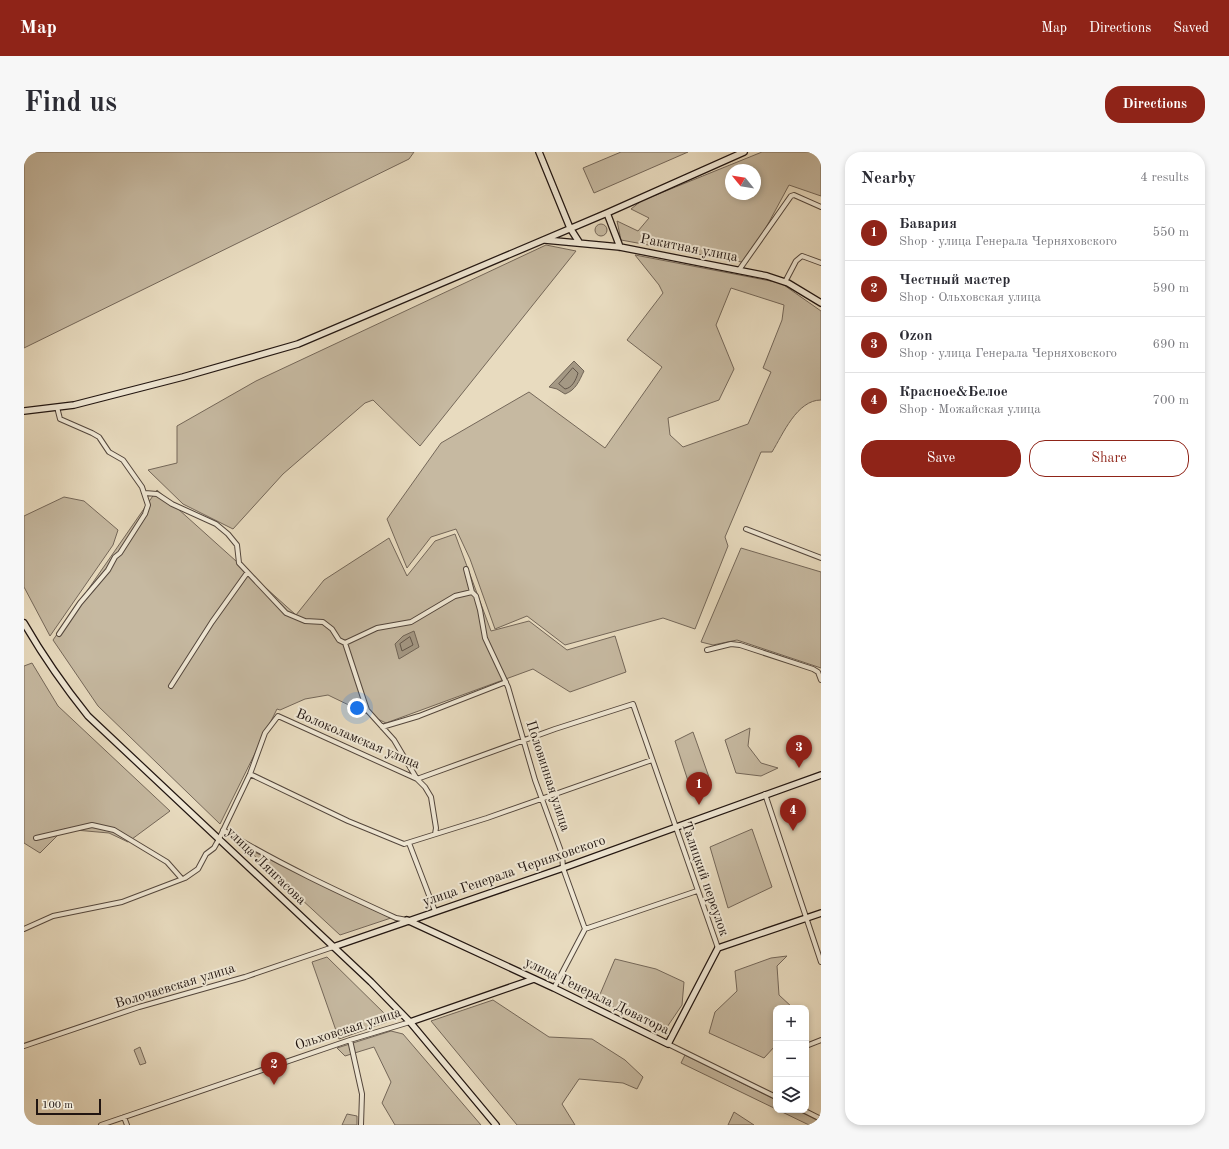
<!DOCTYPE html>
<html lang="en">
<head>
<meta charset="utf-8">
<style>
	body { margin:0; font-family:"Old Standard TT",serif; background:#f7f7f7; color:#2b2b33 }
	.controls { position:absolute; right:12px; bottom:12px; display:grid; overflow:hidden; border-radius:8px; box-shadow:0 2px 6px #0003 }
	.controls button { width:36px; height:36px; display:grid; place-items:center; padding:0; border:0; border-bottom:1px solid #e1e1e2; background:#fff; color:#2b2b33; font:20px sans-serif }
	.compass { position:absolute; left:701px; top:12px; width:36px; height:36px; border-radius:50%; background:#fff; box-shadow:0 2px 6px #0003; rotate:300deg }
	.scale { position:absolute; left:12px; bottom:10px; width:65px; box-sizing:border-box; padding-left:4px; border:2px solid #211511; border-top:0; font-size:11px; line-height:14px; white-space:nowrap; color:#211511; -webkit-text-stroke:3px #f0e8d5; paint-order:stroke }
	.you { position:absolute; left:333px; top:556px; width:14px; height:14px; margin:-10px; border:3px solid #fff; border-radius:50%; background:#1a73e8; box-shadow:0 0 0 6px #1a73e833 }
	.badge { display:grid; place-items:center; width:26px; height:26px; border-radius:50%; background:#8f2418; color:#fff; font-size:13px; font-weight:700 }
	.pin { position:absolute; translate:-50% -33px; filter:drop-shadow(0 1px 2px #0008) }
	.pin::after { content:''; position:absolute; top:21px; width:14px; height:12px; background:inherit; clip-path:polygon(0 0,100% 0,50% 100%) }
	.list { margin:0; padding:0; list-style:none }
	h2 { display:flex; justify-content:space-between; align-items:center; height:52px; margin:0; padding:0 16px; font-size:17px }
	h2 small { font-size:13px; font-weight:400; color:#7c7c81 }
	.list li { display:grid; grid-template-columns:26px 1fr auto; gap:12px; align-items:center; box-sizing:border-box; height:56px; padding:0 16px; border-top:1px solid #e1e1e2 }
	.list b { display:block; font-size:15px; white-space:nowrap }
	.list p { margin:0; font-size:13px; white-space:nowrap; color:#7c7c81 }
	.list em { font-size:13px; font-style:normal; color:#7c7c81 }
	.actions { display:flex; gap:8px; padding:12px 16px }
	.actions a { flex:1; padding:9px 0; border:1px solid #8f2418; border-radius:16px; text-align:center; font-size:14px; color:#8f2418 }
	.actions .main { background:#8f2418; color:#fff }
	.icon { flex:none; width:22px; height:22px; fill:none; stroke:currentColor; stroke-width:2; stroke-linecap:round; stroke-linejoin:round }
	.map { position:relative; flex:none; width:797px; height:973px; overflow:hidden; border-radius:16px }
	header { display:flex; align-items:center; gap:24px; box-sizing:border-box; height:56px; padding:0 20px; background:#8f2418; color:#fff }
	header strong { font-size:19px }
	nav { display:flex; gap:22px; margin-inline-start:auto; font-size:14px }
	.intro { display:flex; align-items:center; justify-content:space-between; box-sizing:border-box; height:96px; padding:0 24px }
	h1 { margin:0; font-size:28px }
	.button { padding:10px 18px; border-radius:16px; background:#8f2418; color:#fff; font-size:14px; font-weight:700 }
	main { display:flex; gap:24px; padding:0 24px }
	aside { flex:1; background:#fff; border-radius:16px; box-shadow:0 2px 6px #0003 }
	.map>svg:first-child { display:block }
	.green { fill:#c6b9a1; stroke:#746759; fill-rule:evenodd }
	.water { fill:#a49884; stroke:#706456 }
	.lines { fill:none; stroke-linecap:round; stroke-linejoin:round }
	.shore { stroke:#62564a; stroke-width:1 }
	.street-casing { stroke:#53463c; stroke-width:6 }
	.secondary-casing { stroke:#211511; stroke-width:8 }
	.street { stroke:#f0e8d5; stroke-width:4 }
	.secondary { stroke:#f0e8d5; stroke-width:5.5 }
	.labels { text-anchor:middle; dominant-baseline:central; stroke-width:4; stroke-linejoin:round; paint-order:stroke }
	.street-label { font-size:14px; fill:#211511; stroke:#f0e8d5 }
</style>
</head>
<body>
<header>
<strong>Map</strong>
<nav><a>Map</a><a>Directions</a><a>Saved</a></nav>
</header>
<div class="intro"><h1>Find us</h1><a class="button">Directions</a></div>
<main>
<div class="map">
<svg width="797" height="973" viewBox="0 0 797 973">
	<rect width="100%" height="100%" fill="#e8dbbf"/>
	<filter id="stains"><feTurbulence type="fractalNoise" baseFrequency=".005" numOctaves="4"/><feColorMatrix values="0 0 0 0 .2 0 0 0 0 .09 0 0 0 0 .02 0 0 0 .5 -.17"/></filter>
	<radialGradient id="worn" r=".72"><stop offset=".6" stop-color="#630" stop-opacity="0"/><stop offset="1" stop-color="#630" stop-opacity=".3"/></radialGradient>
	<!-- green -->
	<path class="green" d="M0,0H390L385,7L0,196Z
		M597,0H664L570,41L559,16Z
		M738,0H797V44L765,33L723,111L597,88L593,69L614,79L625,66L607,57L617,49ZM707,18H731V42H707Z
		M571 78a6 6 0 1 1 12 0a6 6 0 1 1-12 0Z
		M522,93L552,99L396,294L349,248L341,251L259,322L209,377L159,352L124,318L153,311V274L232,229Z
		M611,103L757,131L797,159V248C773,248 759,282 748,300H737L701,385L704,394L671,477L639,466L541,493L503,464L471,477L446,407L432,377L407,385L383,416L363,367L417,291L505,240L581,296L638,215L603,188L639,141L635,133ZM707,136L760,153L758,168L739,216L747,220L724,272L659,295L646,283L644,266L695,248L710,217L692,173Z
		M133,338L272,463L300,428L365,386L383,424L411,389L431,382L467,479L505,469L543,498L591,484L602,520L546,540L509,517L362,571L304,543L281,547L256,558L253,557L196,672L74,554L29,488Z
		M40,345L60,349L94,378L89,393L26,484L0,435V364Z
		M717,396L797,420V516L713,488L689,493L677,490Z
		M8,511L34,554L146,659L104,690L85,681L40,677L16,701L0,691V514Z
		M726,576L724,594L737,611L754,616L737,624L712,621L701,588Z
		M669,580L686,628L666,635L651,589Z
		M728,677L748,735L704,756L686,695Z
		M222,696L367,766L316,783Z
		M763,804L753,814L755,843L769,856H752V893L740,906L685,881L691,860L713,839L711,819L747,806Z
		M303,805L365,866L363,870L315,887L288,810Z
		M591,807L632,817L660,830L658,853L639,881L574,847Z
		M469,848L525,885L568,887L601,908L619,925L613,937L599,931L555,927L538,952L551,973H493L407,869Z
		M367,879L379,882L457,973H371L358,951L367,930L350,895L321,904L313,896Z
		M116,895L122,911L116,913L110,898Z
		M661,903L752,948V957L657,911Z
		M754,958H773L797,970V973H785Z
		M710,960L730,973H704Z
		M323,962L333,964V973H318Z"/>
	<!-- water -->
	<path class="water" d="M550,209L560,219C555,229 552,238 541,242L533,237L525,235Z
		M390,479L395,495L375,507L371,492L379,484Z"/>
	<g class="lines">
		<!-- shore -->
		<path class="shore" d="M549,216L554,221C552,228 548,236 541,237L535,232Z
			M386,485L389,493L378,499L376,492Z"/>
		<!-- street casing -->
		<g class="street-casing">
			<path id="street" d="M715,118L767,44L770,43L797,55
				M761,130L772,109L778,104L797,111
				M33,255L36,267L68,281L75,285L85,300L99,308L118,335L124,353L121,362L96,401L91,405L84,418L56,451L35,482
				M121,341L133,342L148,352L192,372L204,382L213,393L215,411L262,461L281,469L299,470L308,477L315,488L321,491L343,558L370,588L393,627L401,635L407,645L412,676L411,682
				M722,377L797,406
				M442,417L448,440L452,444L456,458L461,486L484,535L511,628L538,702L539,716L561,777L530,836
				M321,491L353,476L387,470L431,444L448,440
				M683,498L707,492L716,493L789,517L794,520L797,528
				M147,534L188,470L223,421
				M358,575L395,564L482,530
				M226,622L324,669L380,692L463,666L628,608
				M741,642L797,810
				M199,678C255,712 313,739 372,766L383,768
				M12,686L68,673L90,678L143,710L158,727
				M385,691L411,759
				M0,777L29,764L98,750L161,726L174,717L182,702L190,696L195,687L226,622L241,581L254,564L393,627L531,577L609,552L694,796
				M561,777L673,739
				M326,888L338,942L337,973
				M644,892L752,945
				M0,894L115,855L221,825L309,795
				M782,894L797,888
				M779,958L797,967
				M100,965L103,973
				M77,973L326,888L386,870"/>
		</g>
		<!-- secondary casing -->
		<g class="secondary-casing">
			<path id="secondary" d="M515,0L546,76L555,90
				M583,61L596,95
				M521,88L596,95L743,124L764,131L797,151
				M0,259L50,253L159,225L274,192L583,61L720,0
				M0,471C19,504 40,534 64,564L347,830L386,870L472,973
				M383,768L530,836L644,892L694,796L797,761
				M309,795L539,716L797,623
				M386,870L510,827"/>
		</g>
		<!-- street -->
		<use href="#street" class="street"/>
		<!-- secondary -->
		<use href="#secondary" class="secondary"/>
	</g>
	<g class="labels">
		<!-- street labels -->
		<g class="street-label">
			<text transform="translate(665 96) rotate(11)">Ракитная улица</text>
			<text transform="translate(334 587) rotate(23)">Волоколамская улица</text>
			<text transform="translate(524 624) rotate(72)">Половинная улица</text>
			<text transform="translate(242 714) rotate(44)">улица Лянгасова</text>
			<text transform="translate(490 719) rotate(-19)">улица Генерала Черняховского</text>
			<text transform="translate(681 727) rotate(71)">Талицкий переулок</text>
			<text transform="translate(151 834) rotate(-17)">Волочаевская улица</text>
			<text transform="translate(573 844) rotate(26)">улица Генерала Доватора</text>
			<text transform="translate(324 877) rotate(-18)">Ольховская улица</text>
		</g>
	</g>
	<rect width="100%" height="100%" filter="url(#stains)"/>
	<rect width="100%" height="100%" fill="url(#worn)"/>
</svg>
<div class="controls">
<button>+</button>
<button>−</button>
<button><svg class="icon" aria-label="layers" viewBox="0 0 24 24"><path d="M12 4l9 5-9 5-9-5zM3 14l9 5 9-5"/></svg></button>
</div>
<svg class="compass" viewBox="-18 -18 36 36"><path d="M0-13l5 13h-10z" fill="#e53935"/><path d="M0 13l5-13h-10z" fill="#7c7c81"/></svg>
<div class="scale">100 m</div>
<div class="you"></div>
<div class="pin badge" style="left:675px;top:653px">1</div>
<div class="pin badge" style="left:250px;top:933px">2</div>
<div class="pin badge" style="left:775px;top:616px">3</div>
<div class="pin badge" style="left:769px;top:679px">4</div>
</div>
<aside>
<h2>Nearby<small>4 results</small></h2>
<ul class="list">
<li><span class="badge">1</span><div><b>Бавария</b><p>Shop · улица Генерала Черняховского</p></div><em>550 m</em></li>
<li><span class="badge">2</span><div><b>Честный мастер</b><p>Shop · Ольховская улица</p></div><em>590 m</em></li>
<li><span class="badge">3</span><div><b>Ozon</b><p>Shop · улица Генерала Черняховского</p></div><em>690 m</em></li>
<li><span class="badge">4</span><div><b>Красное&amp;Белое</b><p>Shop · Можайская улица</p></div><em>700 m</em></li>
</ul>
<div class="actions"><a class="main">Save</a><a>Share</a></div>
</aside>
</main>
</body>
</html>
